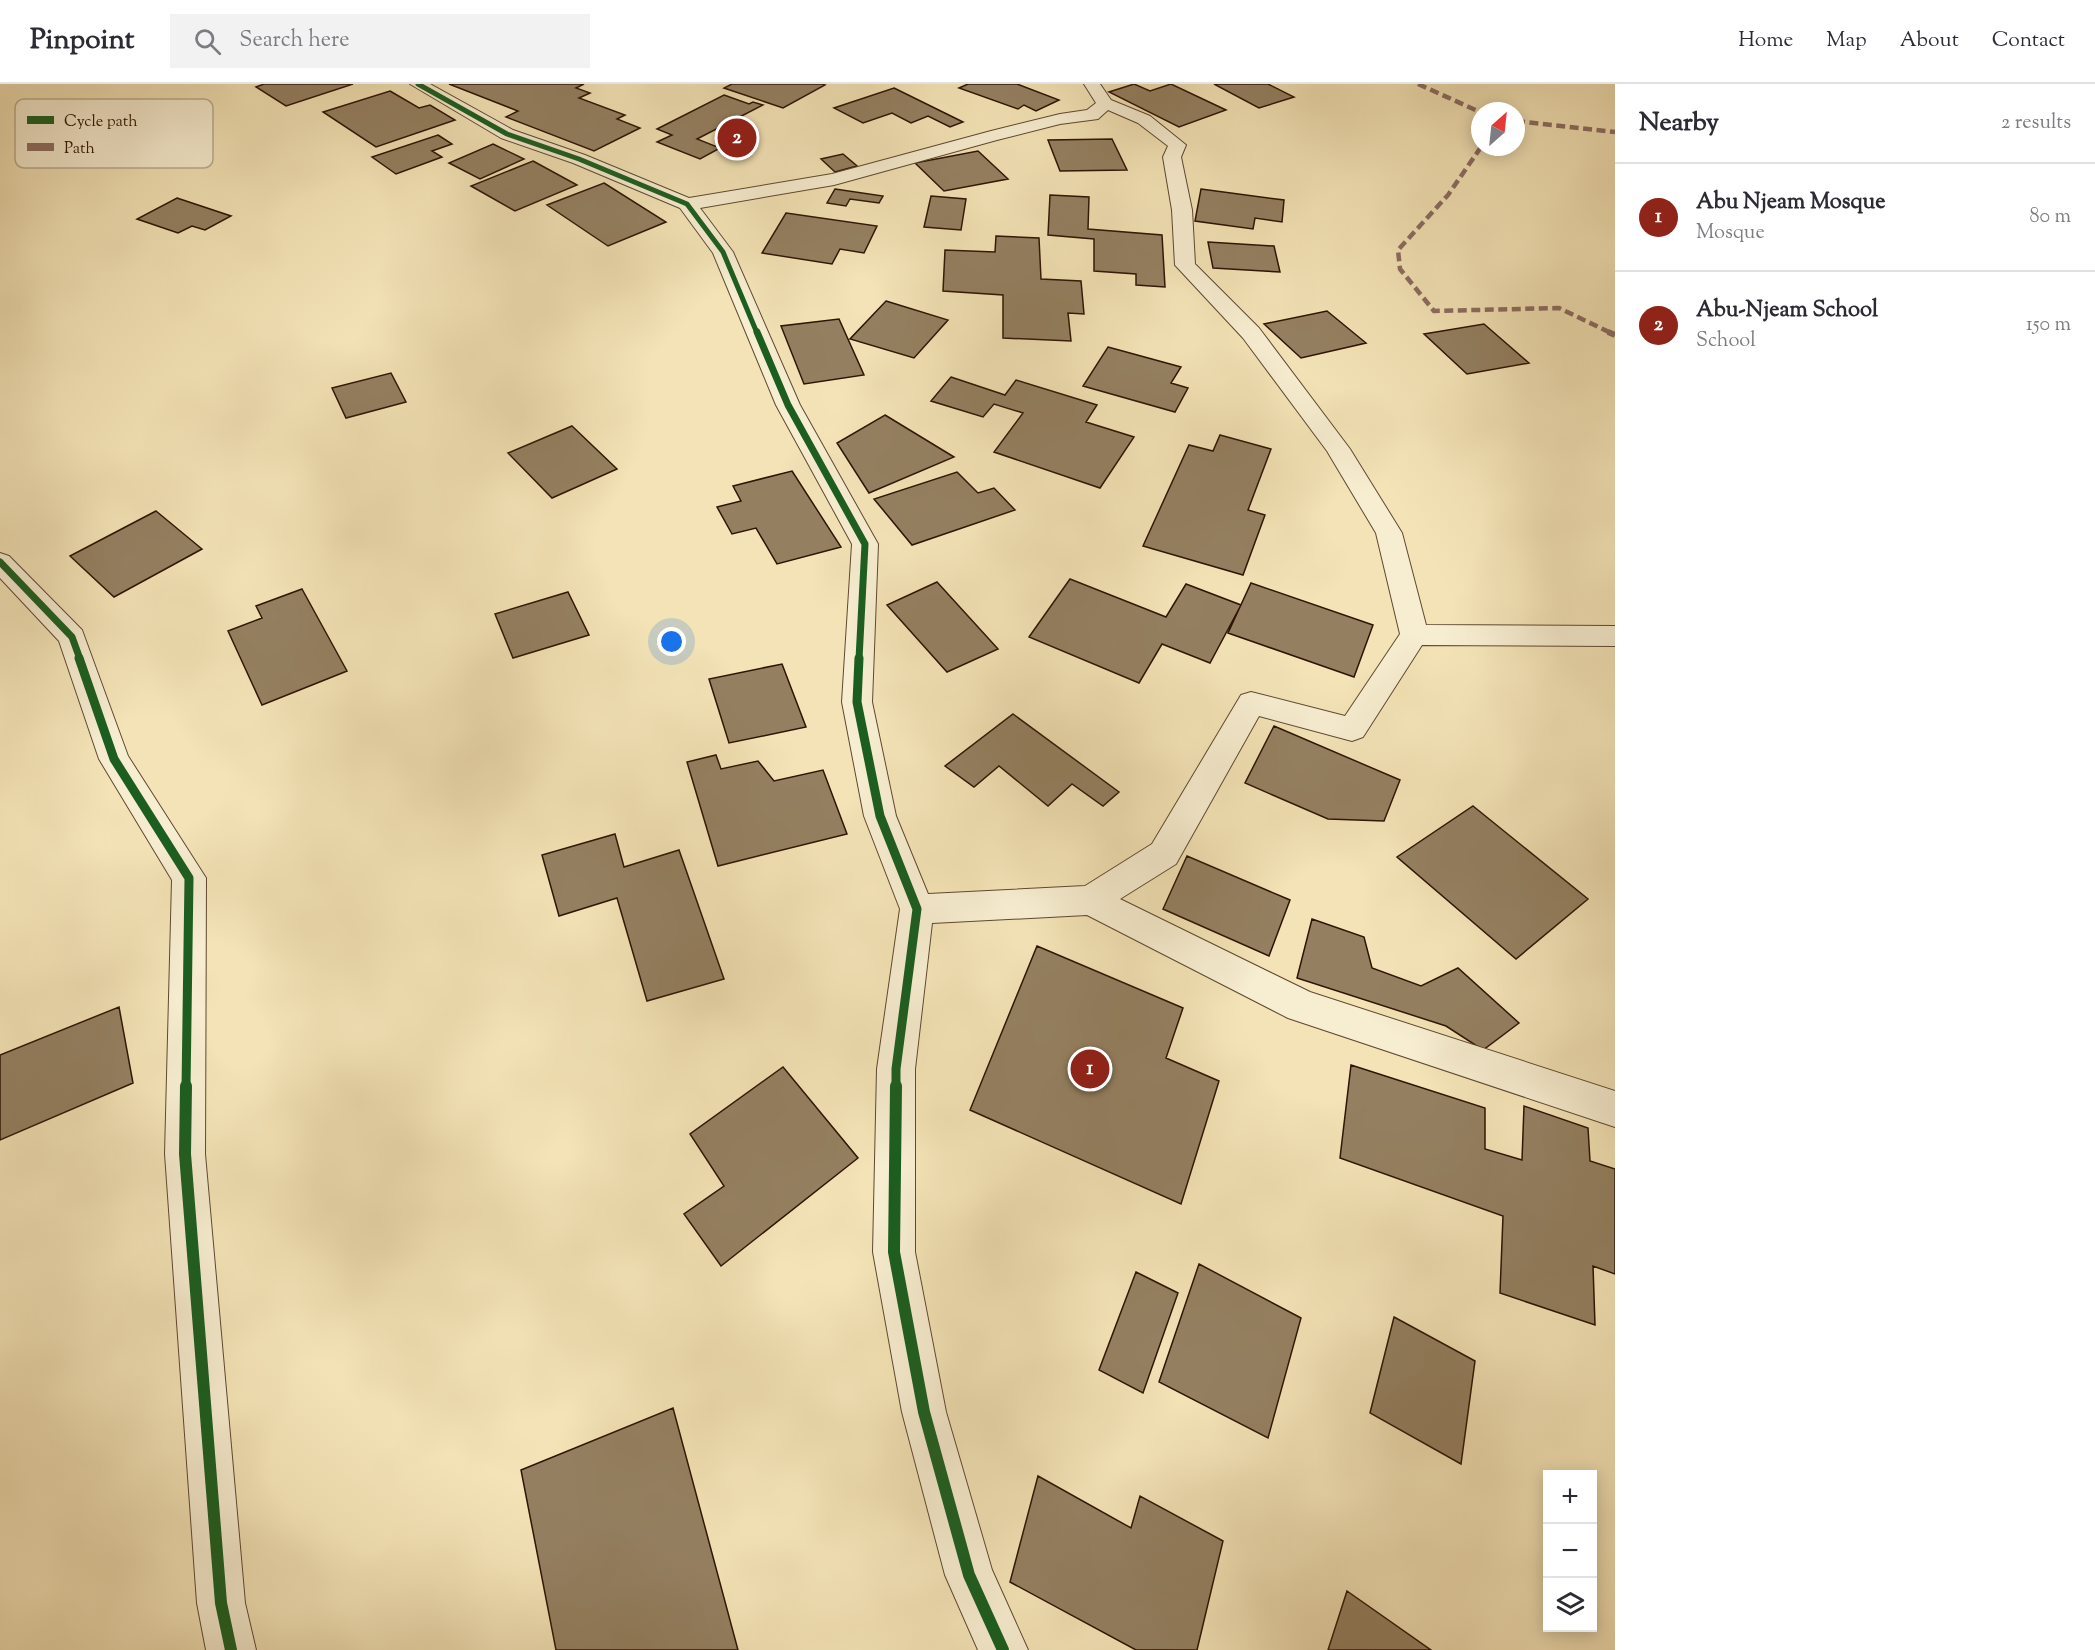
<!DOCTYPE html>
<html lang="en">
<head>
<meta charset="utf-8">
<style>
	body { margin:0; font-family:"Sorts Mill Goudy",serif; background:#f2f2f3; color:#2b2b33 }
	.controls { position:absolute; right:18px; bottom:18px; display:grid; overflow:hidden; border-radius:0px; box-shadow:0 3px 15px #0003 }
	.controls button { width:54px; height:54px; display:grid; place-items:center; padding:0; border:0; border-bottom:2px solid #e1e1e2; background:#fff; color:#2b2b33; font:30px sans-serif }
	.compass { position:absolute; left:1471px; top:18px; width:54px; height:54px; border-radius:50%; background:#fff; box-shadow:0 3px 15px #0003; rotate:27deg }
	.you { position:absolute; left:672px; top:558px; width:21px; height:21px; margin:-15px; border:4px solid #fff; border-radius:50%; background:#1a73e8; box-shadow:0 0 0 9px #1a73e833 }
	.badge { display:grid; place-items:center; width:39px; height:39px; border-radius:50%; background:#8f2418; color:#fff; font-size:20px; font-weight:700 }
	.pin { position:absolute; translate:-50% -50%; border:3px solid #fff; box-shadow:0 2px 6px #0006 }
	.list { margin:0; padding:0; list-style:none }
	h2 { display:flex; justify-content:space-between; align-items:center; height:78px; margin:0; padding:0 24px; font-size:26px }
	h2 small { font-size:20px; font-weight:400; color:#7c7c81 }
	.list li { display:grid; grid-template-columns:39px 1fr auto; gap:18px; align-items:center; box-sizing:border-box; height:108px; padding:0 24px; border-top:2px solid #e1e1e2 }
	.list b { display:block; font-size:22px; white-space:nowrap }
	.list p { margin:0; font-size:20px; white-space:nowrap; color:#7c7c81 }
	.list em { font-size:20px; font-style:normal; color:#7c7c81 }
	.icon { flex:none; width:33px; height:33px; fill:none; stroke:currentColor; stroke-width:2; stroke-linecap:round; stroke-linejoin:round }
	.map { position:relative; flex:none; width:1615px; height:1566px; overflow:hidden }
	header { display:flex; align-items:center; gap:36px; box-sizing:border-box; height:84px; padding:0 30px; background:#fff; border-bottom:2px solid #e1e1e2 }
	header strong { font-size:28px }
	nav { display:flex; gap:33px; margin-inline-start:auto; font-size:21px }
	.search { width:420px; height:54px; background:#f2f2f3; display:flex; align-items:center; gap:15px; box-sizing:border-box; padding:0 21px; border-radius:0px; color:#7c7c81; font-size:22px }
	main { display:flex }
	aside { flex:1; background:#fff }
	.map>svg:first-child { display:block }
	.building { fill:#948061; stroke:#2e1404; stroke-width:1.5 }
	.lines { fill:none; stroke-linecap:round; stroke-linejoin:round }
	.minor-casing { stroke:#5f4830; stroke-width:2 }
	.minor { fill:#f7edd0; fill-rule:evenodd }
	.quiet-far1 { stroke:#8d6e63; stroke-width:4.5; stroke-dasharray:9 4.5; stroke-linecap:butt }
	.quiet { stroke:#8d6e63; stroke-width:6; stroke-dasharray:11 6; stroke-linecap:butt }
	.cycleway-far3-casing { stroke:#f7edd0; stroke-width:8 }
	.cycleway-far2-casing { stroke:#f7edd0; stroke-width:10 }
	.cycleway-far1-casing { stroke:#f7edd0; stroke-width:13 }
	.cycleway-casing { stroke:#f7edd0; stroke-width:16 }
	.cycleway-far3 { stroke:#1b5e20; stroke-width:5 }
	.cycleway-far2 { stroke:#1b5e20; stroke-width:7 }
	.cycleway-far1 { stroke:#1b5e20; stroke-width:9 }
	.cycleway { stroke:#1b5e20; stroke-width:12 }
	.key { fill:#f7edd0; stroke:#bbac93; stroke-width:1.5 }
	.key-label { font-size:16px; fill:#2e1404 }
</style>
</head>
<body>
<header>
<strong>Pinpoint</strong>
<div class="search"><svg class="icon" aria-label="search" viewBox="0 0 24 24"><circle cx="10" cy="10" r="6"/><path d="M15 15l6 6"/></svg>Search here</div>
<nav><a>Home</a><a>Map</a><a>About</a><a>Contact</a></nav>
</header>
<main>
<div class="map">
<svg width="1615" height="1566" viewBox="0 0 1615 1566">
	<rect width="100%" height="100%" fill="#f3e3b6"/>
	<filter id="stains"><feTurbulence type="fractalNoise" baseFrequency=".00333" numOctaves="4"/><feColorMatrix values="0 0 0 0 .2 0 0 0 0 .09 0 0 0 0 .02 0 0 0 .5 -.17"/></filter>
	<radialGradient id="worn" r=".72"><stop offset=".6" stop-color="#630" stop-opacity="0"/><stop offset="1" stop-color="#630" stop-opacity=".3"/></radialGradient>
	<!-- building -->
	<path class="building" d="M264,0H353L286,22L256,3Z
		M449,0H584L576,4L590,9L579,14L625,31L617,35L640,44L594,67L506,33L518,27Z
		M732,0H822L825,1L783,24L724,4Z
		M968,0H1017L1059,16L1036,27L1024,21L1018,25L959,4Z
		M1134,0L1150,7L1171,0L1226,26L1179,43L1109,8Z
		M1214,0H1268L1294,13L1259,24Z
		M894,4L963,38L950,43L928,32L911,39L892,29L863,39L834,24Z
		M390,7L419,24L430,21L455,36L376,63L323,28Z
		M724,11L749,20L753,18L763,21L697,55L720,64L700,75L657,58L672,51L657,45Z
		M438,51L452,60L432,67L442,73L396,90L372,73Z
		M1112,55L1127,86L1060,87L1048,56Z
		M493,60L524,75L480,95L449,79Z
		M978,67L1008,95L944,107L915,79Z
		M843,70L857,82L835,88L821,75Z
		M533,77L577,101L515,127L471,102Z
		M604,99L666,138L608,162L547,121Z
		M835,105L883,112L879,119L850,115L846,122L827,119Z
		M1201,105L1284,116L1282,138L1255,134L1253,145L1195,137Z
		M1050,111L1089,113L1088,145L1162,151L1165,203L1136,201V190L1094,187V155L1048,151Z
		M931,112L966,115L961,146L924,143Z
		M177,114L231,132L205,146L192,142L178,149L137,135Z
		M786,129L877,142L864,169L840,165L832,180L762,169Z
		M996,152L1039,154L1041,195L1081,197L1084,230L1068,229L1071,257L1003,254V211L943,207L945,166L995,168Z
		M1208,158L1274,162L1280,188L1213,184Z
		M886,217L948,236L914,274L850,255Z
		M1327,227L1366,259L1301,274L1264,240Z
		M839,235L864,291L804,300L781,242Z
		M1484,240L1529,279L1467,290L1424,250Z
		M1108,263L1181,283L1171,299L1188,304L1175,328L1083,302Z
		M391,289L406,318L346,334L332,304Z
		M951,293L1005,311L1016,296L1097,321L1086,338L1134,353L1100,404L994,368L1023,329L994,320L983,333L931,317Z
		M885,331L954,373L869,409L837,359Z
		M572,342L617,385L552,414L508,369Z
		M1220,351L1271,365L1248,426L1265,431L1243,491L1143,462L1189,361L1213,367Z
		M792,387L841,463L777,480L756,444L732,450L717,423L741,417L733,402Z
		M957,388L978,409L994,404L1015,426L912,461L874,415Z
		M156,427L202,465L114,513L70,472Z
		M1070,495L1166,533L1186,500L1241,521L1210,579L1162,560L1139,599L1029,553Z
		M937,498L998,565L947,588L887,521Z
		M1251,499L1373,541L1354,593L1228,549Z
		M302,505L347,587L262,621L228,547L262,534L256,522Z
		M568,508L589,551L513,574L495,530Z
		M782,580L806,643L729,659L709,595Z
		M1013,630L1119,708L1103,722L1072,700L1048,722L999,682L974,703L945,682Z
		M1274,642L1400,696L1384,737L1328,735L1245,699Z
		M716,671L721,685L758,677L774,697L823,686L847,750L718,782L687,678Z
		M1473,722L1588,815L1516,875L1397,773Z
		M615,750L624,783L679,766L724,895L647,917L617,814L559,832L542,771Z
		M1187,772L1290,816L1269,872L1163,825Z
		M1312,835L1364,853L1372,884L1421,902L1458,884L1519,939L1483,966L1446,942L1297,894Z
		M1037,862L1183,924L1166,974L1219,997L1181,1120L970,1026Z
		M119,923L133,999L0,1056V971Z
		M1351,981L1485,1024V1065L1522,1076L1524,1022L1588,1044L1590,1077L1615,1085V1190L1593,1182L1595,1241L1500,1209L1503,1132L1340,1074Z
		M783,983L858,1074L721,1182L684,1130L724,1102L690,1050Z
		M1199,1180L1301,1234L1268,1354L1159,1298Z
		M1136,1188L1178,1209L1143,1309L1099,1286Z
		M1394,1233L1475,1277L1461,1380L1370,1329Z
		M673,1324L738,1566H556L521,1386Z
		M1038,1392L1131,1444L1140,1412L1223,1457L1197,1566H1136L1010,1498Z
		M1347,1507L1431,1566H1328Z"/>
	<g class="lines">
		<!-- minor casing -->
		<g class="minor-casing">
			<path id="minor" d="M410,0H430L513,46L585,71L689,114L832,90L991,47L1060,30L1087,26L1096,19L1084,0H1100L1111,16L1150,32L1186,61L1181,73L1192,126L1195,180L1259,244L1350,365L1402,449L1426,541L1615,542V562L1422,561L1363,653L1352,657L1259,632L1176,780L1120,815L1310,908L1615,1007V1043L1288,934L1087,831L932,839L915,985V1168L946,1328L992,1486L1028,1566H978L945,1491L902,1328L873,1168L877,985L900,825L864,732L842,618L852,460L776,321L713,169L680,124L573,79L501,54ZM1108,26L1138,39L1168,62L1163,73L1172,126L1175,181L1243,254L1327,367L1376,449L1400,550L1345,632L1251,608L1241,611L1152,760L1085,802L928,810L896,732L872,618L878,460L800,321L733,168L700,124L834,101L997,56L1060,40L1098,35Z
				M0,469L9,472L82,546L128,672L206,794L205,1070L245,1519L256,1566H206L197,1519L165,1070L172,796L99,675L59,557L0,494Z"/>
		</g>
		<!-- minor -->
		<use href="#minor" class="minor"/>
		<!-- quiet-far1 -->
		<path class="quiet-far1" d="M1418,0L1480,28
			M1516,37L1615,48
			M1481,63L1448,111L1398,166L1400,185L1434,227L1559,224L1611,249"/>
		<!-- quiet -->
		<path class="quiet" d="M1608,248L1615,251"/>
		<!-- cycleway-far3 casing -->
		<g class="cycleway-far3-casing">
			<path id="cycleway-far3" d="M418,0L507,50L579,75L687,120L723,168L757,249"/>
		</g>
		<!-- cycleway-far2 casing -->
		<g class="cycleway-far2-casing">
			<path id="cycleway-far2" d="M757,248L788,321L865,460L859,575
				M0,478L72,553L80,575"/>
		</g>
		<!-- cycleway-far1 casing -->
		<g class="cycleway-far1-casing">
			<path id="cycleway-far1" d="M79,574L114,675L189,794L186,1004
				M859,574L857,618L880,732L917,825L896,985V1004"/>
		</g>
		<!-- cycleway casing -->
		<g class="cycleway-casing">
			<path id="cycleway" d="M186,1002L185,1070L221,1519L231,1566
				M896,1002L894,1168L924,1328L969,1491L1003,1566"/>
		</g>
		<!-- cycleway-far3 -->
		<use href="#cycleway-far3" class="cycleway-far3"/>
		<!-- cycleway-far2 -->
		<use href="#cycleway-far2" class="cycleway-far2"/>
		<!-- cycleway-far1 -->
		<use href="#cycleway-far1" class="cycleway-far1"/>
		<!-- cycleway -->
		<use href="#cycleway" class="cycleway"/>
	</g>
	<!-- legend -->
	<rect x="15" y="15" width="198" height="69" rx="9" class="key"/>
	<rect x="27" y="32" width="27" height="8" fill="#1b5e20"/>
	<rect x="27" y="59" width="27" height="8" fill="#8d6e63"/>
	<g class="key-label">
		<text x="64" y="42">Cycle path</text>
		<text x="64" y="69">Path</text>
	</g>
	<rect width="100%" height="100%" filter="url(#stains)"/>
	<rect width="100%" height="100%" fill="url(#worn)"/>
</svg>
<div class="controls">
<button>+</button>
<button>−</button>
<button><svg class="icon" aria-label="layers" viewBox="0 0 24 24"><path d="M12 4l9 5-9 5-9-5zM3 14l9 5 9-5"/></svg></button>
</div>
<svg class="compass" viewBox="-18 -18 36 36"><path d="M0-13l5 13h-10z" fill="#e53935"/><path d="M0 13l5-13h-10z" fill="#7c7c81"/></svg>
<div class="you"></div>
<div class="pin badge" style="left:1090px;top:985px">1</div>
<div class="pin badge" style="left:737px;top:54px">2</div>
</div>
<aside>
<h2>Nearby<small>2 results</small></h2>
<ul class="list">
<li><span class="badge">1</span><div><b>Abu Njeam Mosque</b><p>Mosque</p></div><em>80 m</em></li>
<li><span class="badge">2</span><div><b>Abu-Njeam School</b><p>School</p></div><em>150 m</em></li>
</ul>
</aside>
</main>
</body>
</html>
